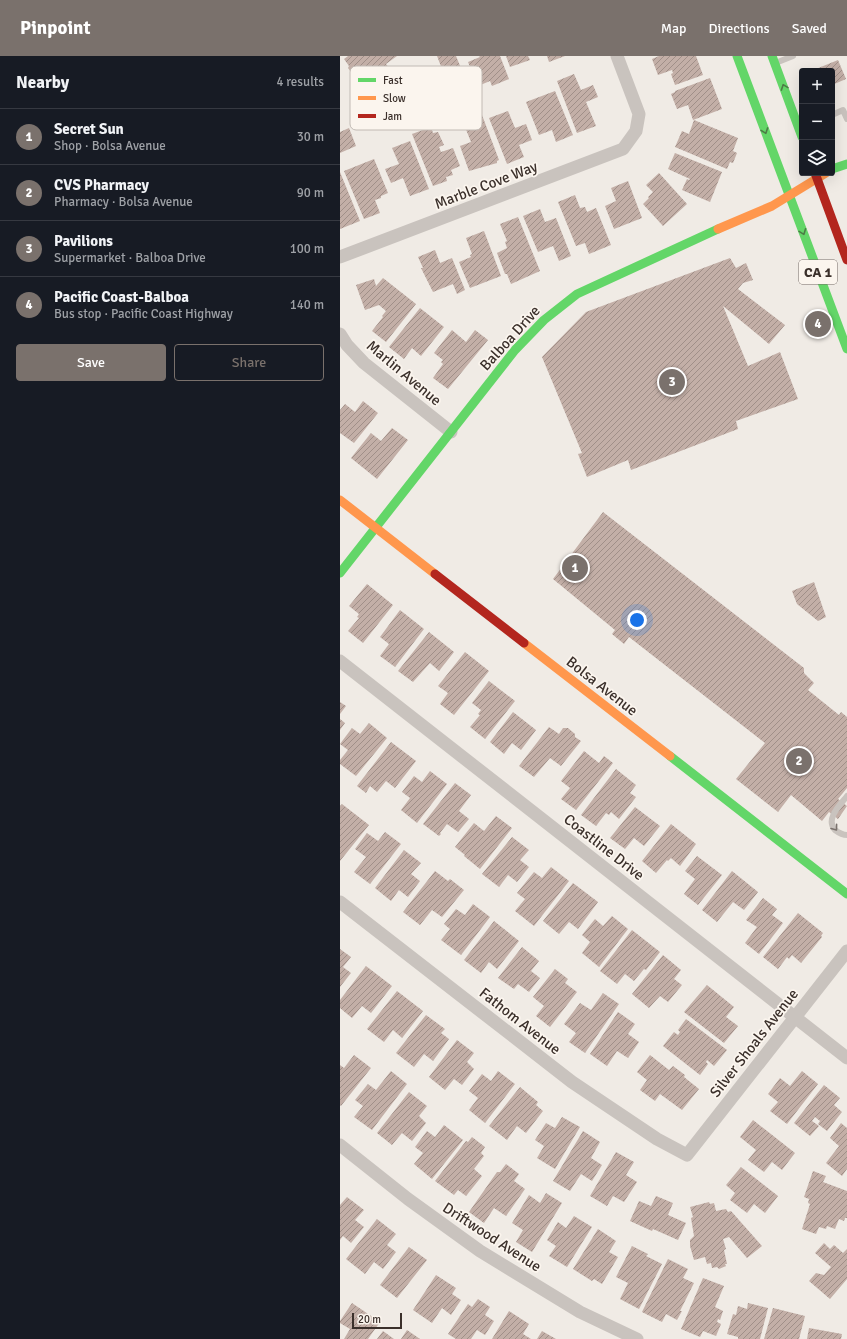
<!DOCTYPE html>
<html lang="en">
<head>
<meta charset="utf-8">
<style>
	body { margin:0; font-family:Signika,sans-serif; background:#20242c; color:#f1f3f6 }
	.controls { position:absolute; right:12px; top:12px; display:grid; overflow:hidden; border-radius:4px; box-shadow:0 4px 16px #0002 }
	.controls button { width:36px; height:36px; display:grid; place-items:center; padding:0; border:0; border-bottom:1px solid #363941; background:#171b24; color:#f1f3f6; font:20px sans-serif }
	.scale { position:absolute; left:12px; bottom:10px; width:50px; box-sizing:border-box; padding-left:4px; border:2px solid #3b302b; border-top:0; font-size:11px; line-height:14px; white-space:nowrap; color:#3b302b; -webkit-text-stroke:3px #fbf5ee; paint-order:stroke }
	.you { position:absolute; left:297px; top:564px; width:14px; height:14px; margin:-10px; border:3px solid #fff; border-radius:50%; background:#1a73e8; box-shadow:0 0 0 6px #1a73e833 }
	.badge { display:grid; place-items:center; width:26px; height:26px; border-radius:50%; background:#7a716c; color:#fff; font-size:13px; font-weight:700 }
	.pin { position:absolute; translate:-50% -50%; border:2px solid #fff; box-shadow:0 1px 4px #0006 }
	.list { margin:0; padding:0; list-style:none }
	h2 { display:flex; justify-content:space-between; align-items:center; height:52px; margin:0; padding:0 16px; font-size:17px }
	h2 small { font-size:13px; font-weight:400; color:#9ea1a6 }
	.list li { display:grid; grid-template-columns:26px 1fr auto; gap:12px; align-items:center; box-sizing:border-box; height:56px; padding:0 16px; border-top:1px solid #363941 }
	.list b { display:block; font-size:15px; white-space:nowrap }
	.list p { margin:0; font-size:13px; white-space:nowrap; color:#9ea1a6 }
	.list em { font-size:13px; font-style:normal; color:#9ea1a6 }
	.actions { display:flex; gap:8px; padding:12px 16px }
	.actions a { flex:1; padding:9px 0; border:1px solid #7a716c; border-radius:4px; text-align:center; font-size:14px; color:#7a716c }
	.actions .main { background:#7a716c; color:#fff }
	.icon { flex:none; width:22px; height:22px; fill:none; stroke:currentColor; stroke-width:2; stroke-linecap:round; stroke-linejoin:round }
	.map { position:relative; flex:none; width:507px; height:1283px; overflow:hidden }
	header { display:flex; align-items:center; gap:24px; box-sizing:border-box; height:56px; padding:0 20px; background:#7a716c; color:#fff }
	header strong { font-size:19px }
	nav { display:flex; gap:22px; margin-inline-start:auto; font-size:14px }
	main { display:flex }
	aside { flex:1; background:#171b24 }
	.map>svg:first-child { display:block }
	.building { fill:url(#building-hatch) }
	.lines { fill:none; stroke-linecap:round; stroke-linejoin:round }
	.lane { stroke:#c9c3be; stroke-width:6 }
	.street { stroke:#c9c3be; stroke-width:13 }
	.fast { stroke:#63d668; stroke-width:9 }
	.slow { stroke:#ff974d; stroke-width:9 }
	.jam { stroke:#b3261e; stroke-width:9 }
	.oneway { stroke:#4d7b46 }
	.oneway2 { stroke:#7b726d }
	.labels { text-anchor:middle; dominant-baseline:central; stroke-width:3.5; stroke-linejoin:round; paint-order:stroke }
	.shield { fill:#fbf5ee; stroke:#756b66; stroke-width:1 }
	.shield-label { font-size:14px; font-weight:bold; fill:#3b302b }
	.street-label { font-size:15px; fill:#3b302b; stroke:#fbf5ee }
	.key { fill:#fbf5ee; stroke:#c1bab4; stroke-width:1 }
	.key-label { font-size:11px; fill:#3b302b }
</style>
</head>
<body>
<header>
<strong>Pinpoint</strong>
<nav><a>Map</a><a>Directions</a><a>Saved</a></nav>
</header>
<main>
<aside>
<h2>Nearby<small>4 results</small></h2>
<ul class="list">
<li><span class="badge">1</span><div><b>Secret Sun</b><p>Shop · Bolsa Avenue</p></div><em>30 m</em></li>
<li><span class="badge">2</span><div><b>CVS Pharmacy</b><p>Pharmacy · Bolsa Avenue</p></div><em>90 m</em></li>
<li><span class="badge">3</span><div><b>Pavilions</b><p>Supermarket · Balboa Drive</p></div><em>100 m</em></li>
<li><span class="badge">4</span><div><b>Pacific Coast-Balboa</b><p>Bus stop · Pacific Coast Highway</p></div><em>140 m</em></li>
</ul>
<div class="actions"><a class="main">Save</a><a>Share</a></div>
</aside>
<div class="map">
<svg width="507" height="1283" viewBox="0 0 507 1283">
	<defs>
		<pattern id="building-hatch" width="6" height="6" patternUnits="userSpaceOnUse"><rect width="6" height="6" fill="#c3afa7"/><path d="M-1 1l2-2M0 6l6-6M5 7l2-2" fill="none" stroke="#a08f88"/></pattern>
	</defs>
	<rect width="100%" height="100%" fill="#f0ebe5"/>
	<!-- building -->
	<path class="building" d="M8,0H57L46,8L64,32L41,50L29,33L39,25L33,17L19,27L8,12L9,10L4,3Z
		M97,0H116L132,39L98,53L91,36L96,35L89,19L102,13Z
		M139,0H160L169,23L152,30L150,25L138,30L128,6L140,1Z
		M166,0H188L190,4L170,11Z
		M207,0H225L209,6Z
		M319,0H356L363,19L335,29L331,18L333,17L332,14L318,19L312,3Z
		M498,4L506,23L492,29V15H471Z
		M234,18L241,34L253,29L258,41L246,46L256,70L237,77L217,25Z
		M370,22L382,53L353,64L348,49L337,53L331,38L335,36V35Z
		M215,35L233,79L216,86L212,74L199,79L186,46Z
		M168,55L175,72L186,68L192,84L179,89L184,101L167,108L149,62Z
		M142,59L159,104L157,105V107L129,115L120,90L131,86L123,66Z
		M354,64L398,82L393,95L397,97L393,107L390,106L387,113L335,91L342,75L349,78Z
		M91,71L93,77L98,76L104,89L99,91L101,96L113,92L120,110L111,114L113,119L106,121L107,125L93,130L72,78Z
		M9,72L16,90L0,97V76Z
		M70,85L89,133L70,140L63,122L51,127L45,113L59,108L52,92Z
		M335,97L382,116L370,146L342,134L347,123L349,124L350,123L328,113Z
		M34,103L48,137L41,140V142L35,144L40,157L24,163L4,115Z
		M0,116L20,165L0,173Z
		M319,117L347,148L323,170L303,148L309,142L308,141L313,136L306,129Z
		M288,125L302,162L274,173L265,150L276,145L271,132Z
		M235,139L240,152L245,151L247,156L256,152L271,189L249,198L245,187L236,190L218,146Z
		M200,153L205,166L216,162L231,200L219,205L213,190L198,196L183,160Z
		M178,161L200,215L171,228L167,218H165L157,197L167,192L165,186L167,185L160,168Z
		M144,175L161,220L130,232L119,206L131,201L130,199L132,198L126,182Z
		M95,194L100,207L112,202L125,234L117,238L113,228L93,236L81,212H83L78,201Z
		M390,202L396,212L406,207L413,224L403,227L398,233L445,269L429,288L383,250L408,310L440,296L458,343L396,365L398,373L291,414L288,404L247,421L238,398L242,397L202,301L246,256Z
		M43,222L76,248L46,286L32,275L43,261L42,260L46,255L39,249L25,254L16,229L34,223L36,230Z
		M80,252L104,271L81,300L72,292L64,303L49,291Z
		M112,274L126,286L135,274L148,284L108,333L93,322L103,308L101,306L103,304L94,297Z
		M23,345L38,357L14,387L0,377V354L5,348L15,356Z
		M52,372L68,384L37,423L11,402L31,377L41,385Z
		M263,456L464,612V617L474,627L468,634L499,659L501,656L507,661V732L498,743L507,750L498,763L489,756L482,765L451,739L438,756L396,723L425,687L289,581L284,588L272,578L275,574L213,523Z
		M474,526L486,561L478,565L457,548L452,535Z
		M27,528L53,549L23,587L8,575L19,562L17,561L19,558L9,550Z
		M60,554L84,573L55,611L40,600L49,588L40,581Z
		M89,576L114,596L99,615L90,607L73,626L58,615Z
		M125,596L149,615L114,659L100,648L108,637L98,630Z
		M149,625L175,645L145,683L130,671L140,659L138,658L141,654L132,647Z
		M0,646L6,650L0,658Z
		M173,656L196,674L181,694L172,687L164,698L150,686Z
		M0,663L5,667L0,674Z
		M29,667L47,682L16,720L0,708V704L8,694L0,688L12,672L20,678Z
		M209,671L219,678L223,672H228L235,678V681L241,685L221,710L210,702L194,721L179,710Z
		M51,686L76,705L55,732L46,725L37,736L30,730L26,737L17,730Z
		M244,695L259,707L264,700L273,707L236,754L221,743L230,732L221,725Z
		M276,713L296,729L290,737L296,741L279,763L271,756L269,759L266,757L256,770L241,759Z
		M90,715L107,728L77,767L61,754L70,742L62,736L74,720L82,726Z
		M115,727L131,739L119,755L129,763L118,776L107,768L100,777L101,778L99,780L83,768Z
		M2,748L29,769L0,805V750Z
		M295,751L320,770L304,790L294,782L285,793L270,782Z
		M156,760L172,772L140,813L124,800L125,799L115,791L134,767L144,775Z
		M331,768L356,788L340,810L331,802L328,805L327,804L316,817L302,805Z
		M45,776L61,788L30,828L14,816L26,801L15,793L27,777L38,785Z
		M172,781L189,794L180,804L189,811L177,826L168,819L159,831L142,818Z
		M64,794L81,807L71,818L80,825L68,841L59,834L51,845L35,832Z
		M357,800L382,819L358,849L344,838L355,823L345,815Z
		M211,811L229,825L194,870L175,855L185,843L177,837L194,816L202,822Z
		M95,815L108,825L110,823L124,834L102,861L92,854L80,869L63,856Z
		M392,815L418,836L404,854L393,846L377,866L362,854Z
		M233,827L258,846L238,873L229,866L219,878L203,865Z
		M423,842L437,853L432,859L443,867L419,898L405,887L417,871L406,864Z
		M133,848L150,861L121,899L101,884L110,873L104,868L116,853L125,859Z
		M458,857L483,877L481,880L482,881L461,907L452,899L449,903L447,901L438,913L423,901Z
		M272,860L288,873L259,911L242,897L250,886L242,879L255,863L263,870Z
		M154,865L179,885L157,913L149,906L141,917L124,904Z
		M292,874L320,896L306,914L304,913L294,925L285,918L277,928L260,915Z
		M182,891L199,905L191,915L200,922L189,936L178,928L174,933L158,922Z
		M0,893L11,901L3,911L11,917L0,931Z
		M323,899L341,914L334,923L342,929L328,946L320,940L309,952L292,938Z
		M26,910L52,930L31,957L22,950L12,962L0,952V944Z
		M215,913L228,923L225,927L237,936L210,971L196,960L204,950L193,941Z
		M367,929L394,951L386,961L398,970L384,987L344,956Z
		M57,935L83,955L62,982L53,974L44,986L27,973Z
		M263,937L279,948L245,997L229,986L236,977L224,968L240,947L251,954Z
		M278,956L295,968L288,978L299,986L288,1002L277,995L267,1010L250,998Z
		M86,959L105,973L101,977L109,983L93,1005L84,998L74,1011L56,997Z
		M346,963L387,994L374,1010L367,1004L366,1006L368,1008L360,1019L323,990L334,976L338,979L340,976L338,974Z
		M117,984L134,997L127,1006L134,1013L122,1029L114,1023L105,1034L89,1021Z
		M14,999L31,1012L1,1050L0,1049V1009L4,1012Z
		M310,999L329,1014L333,1010L345,1019L344,1021L359,1033L342,1054L320,1038L315,1045L300,1034L307,1024L297,1016Z
		M51,1015L67,1028L32,1074L14,1061L23,1050L15,1044L28,1028L36,1034Z
		M158,1015L175,1028L145,1067L129,1054L138,1042L129,1035L142,1018L151,1025Z
		M462,1015L478,1028L447,1068L430,1055L438,1046L428,1038L440,1022L450,1030Z
		M484,1029L500,1042L494,1049L502,1056L487,1075L478,1068L480,1065L475,1061L472,1065L479,1070L470,1080L454,1067Z
		M180,1031L198,1046L196,1049L203,1055L186,1077L177,1070L167,1084L149,1070Z
		M69,1036L87,1050L79,1060L86,1067L72,1085L62,1077L52,1089L37,1077Z
		M222,1061L240,1071L215,1113L197,1102L204,1090L195,1084L206,1067L215,1072Z
		M413,1064L455,1097L442,1114L432,1106L424,1116L408,1104L416,1094L400,1081Z
		M501,1067L507,1072V1113L502,1120L486,1107L499,1090L490,1082Z
		M104,1069L123,1084L92,1123L74,1108L83,1097L75,1091L87,1075L95,1081Z
		M243,1075L260,1086L251,1102L262,1109L252,1125L241,1118L230,1135L213,1125Z
		M132,1081L145,1091L141,1097L144,1100L134,1113L142,1120L126,1140L118,1134L114,1139L95,1125L126,1085L128,1086Z
		M276,1096L294,1106L286,1119L297,1126L284,1146L273,1140L267,1150L250,1140Z
		M166,1108L179,1118L174,1125L185,1133L166,1160L154,1152L144,1167L129,1156L157,1116H160Z
		M401,1111L438,1140L425,1157L414,1148L407,1157L390,1144L395,1137L386,1129Z
		M473,1115L486,1120L483,1126L507,1135V1162H505L504,1165L499,1163L495,1173L487,1170L486,1173L479,1171L476,1178L462,1173L470,1148L468,1147L469,1143L464,1141Z
		M206,1137L222,1147L192,1196L176,1186L183,1174L172,1167L189,1139L200,1147Z
		M316,1140L333,1147L328,1159L346,1167L338,1184L313,1173L312,1175L290,1165L299,1145L311,1150Z
		M7,1141L24,1154L15,1164L24,1171L11,1187L3,1180L0,1184V1149Z
		M369,1146L370,1148L374,1147L376,1155L386,1153L388,1156L391,1155L422,1190L407,1202L389,1181L383,1183L386,1193L384,1194L387,1208H385L386,1210L379,1213L377,1211L372,1212L371,1207L367,1208L365,1201L354,1204L350,1190V1184L354,1180L351,1162L353,1161L350,1151Z
		M234,1160L252,1171L227,1211L209,1200L216,1190L207,1184L218,1166L226,1172Z
		M37,1163L56,1178L47,1189L56,1196L43,1213L34,1206L25,1218L6,1203Z
		M258,1173L276,1185L269,1196L278,1201L262,1228L254,1223L252,1225L233,1213Z
		M484,1187L490,1193L494,1189L503,1197L507,1193V1223L490,1243L469,1225L476,1217L484,1219L491,1211L475,1197Z
		M292,1190L308,1198L306,1200L322,1208L299,1253L280,1243L288,1227L276,1221Z
		M69,1191L87,1204L57,1242L40,1229Z
		M328,1203L348,1213L343,1222L354,1227L340,1255H342L337,1264L326,1258L322,1266L302,1256Z
		M96,1219L116,1232L112,1238L121,1244L111,1259L102,1252L92,1267L73,1254Z
		M363,1222L384,1230L375,1251L383,1255L380,1264L378,1263L377,1266L381,1268L376,1280L363,1275L360,1281L341,1273Z
		M138,1243L150,1251L145,1259L154,1265L145,1279L137,1274L131,1283H116L108,1278L128,1248L132,1251Z
		M12,1247L40,1266L28,1283H4L10,1273L0,1267V1265Z
		M408,1247L428,1252L420,1283H398V1281L387,1278L393,1258L396,1259L398,1250L407,1253Z
		M433,1252L465,1260L459,1283H424Z
		M169,1255L189,1268L183,1278L191,1283H152Z
		M469,1272L502,1278L501,1283H467Z
		M67,1274L80,1283H61Z
		M43,1275L54,1283H37Z
		M202,1275L216,1283H197Z"/>
	<g class="lines">
		<!-- lane -->
		<path class="lane" d="M438,6L453,0
			M492,59L503,54L507,63
			M507,740C500,749 485,763 495,774C499,777 502,779 507,779"/>
		<!-- street -->
		<path class="street" d="M0,201L283,93L296,75L299,58L277,0
			M0,278L7,289L24,307L111,376
			M0,605L507,1002
			M0,846L232,1026L317,1083L347,1099L507,895
			M0,1089L68,1143L140,1195L240,1256L297,1283"/>
		<!-- fast -->
		<path class="fast" d="M397,0L507,293
			M432,0L462,81
			M492,113L507,108
			M0,517L175,294L204,264L237,238L378,173
			M330,700L507,838"/>
		<!-- slow -->
		<path class="slow" d="M378,173L432,150L486,117
			M0,444L95,518
			M184,587L330,700"/>
		<!-- jam -->
		<path class="jam" d="M475,117L507,204
			M95,518L184,587"/>
	</g>
	<!-- one-way arrows -->
	<defs><path id="oneway-chevron" d="M-2-3.5L2.5 0L-2 3.5" fill="none" stroke-width="1.6" stroke-linecap="round" stroke-linejoin="round"/></defs>
	<g class="oneway">
		<use href="#oneway-chevron" transform="translate(444 31) rotate(-110)"/>
		<use href="#oneway-chevron" transform="translate(425 75) rotate(70)"/>
		<use href="#oneway-chevron" transform="translate(463 176) rotate(69)"/>
	</g>
	<use class="oneway2" href="#oneway-chevron" transform="translate(495 772) rotate(53)"/>
	<g class="labels">
		<!-- shield labels -->
		<rect class="shield" x="459" y="204" width="38" height="24" rx="3"/>
		<g class="shield-label">
			<text x="478" y="216">CA 1</text>
		</g>
		<!-- street labels -->
		<g class="street-label">
			<text transform="translate(146 129) rotate(-21)">Marble Cove Way</text>
			<text transform="translate(170 282) rotate(-48)">Balboa Drive</text>
			<text transform="translate(64 317) rotate(40)">Marlin Avenue</text>
			<text transform="translate(262 630) rotate(38)">Bolsa Avenue</text>
			<text transform="translate(264 791) rotate(38)">Coastline Drive</text>
			<text transform="translate(180 965) rotate(38)">Fathom Avenue</text>
			<text transform="translate(414 987) rotate(-52)">Silver Shoals Avenue</text>
			<text transform="translate(152 1181) rotate(33)">Driftwood Avenue</text>
		</g>
	</g>
	<!-- legend -->
	<rect x="10" y="10" width="132" height="64" rx="6" class="key"/>
	<rect x="18" y="22" width="18" height="4" fill="#63d668"/>
	<rect x="18" y="40" width="18" height="4" fill="#ff974d"/>
	<rect x="18" y="58" width="18" height="4" fill="#b3261e"/>
	<g class="key-label">
		<text x="43" y="28">Fast</text>
		<text x="43" y="46">Slow</text>
		<text x="43" y="64">Jam</text>
	</g>
</svg>
<div class="controls">
<button>+</button>
<button>−</button>
<button><svg class="icon" aria-label="layers" viewBox="0 0 24 24"><path d="M12 4l9 5-9 5-9-5zM3 14l9 5 9-5"/></svg></button>
</div>
<div class="scale">20 m</div>
<div class="you"></div>
<div class="pin badge" style="left:235px;top:512px">1</div>
<div class="pin badge" style="left:459px;top:705px">2</div>
<div class="pin badge" style="left:332px;top:326px">3</div>
<div class="pin badge" style="left:478px;top:268px">4</div>
</div>
</main>
</body>
</html>
